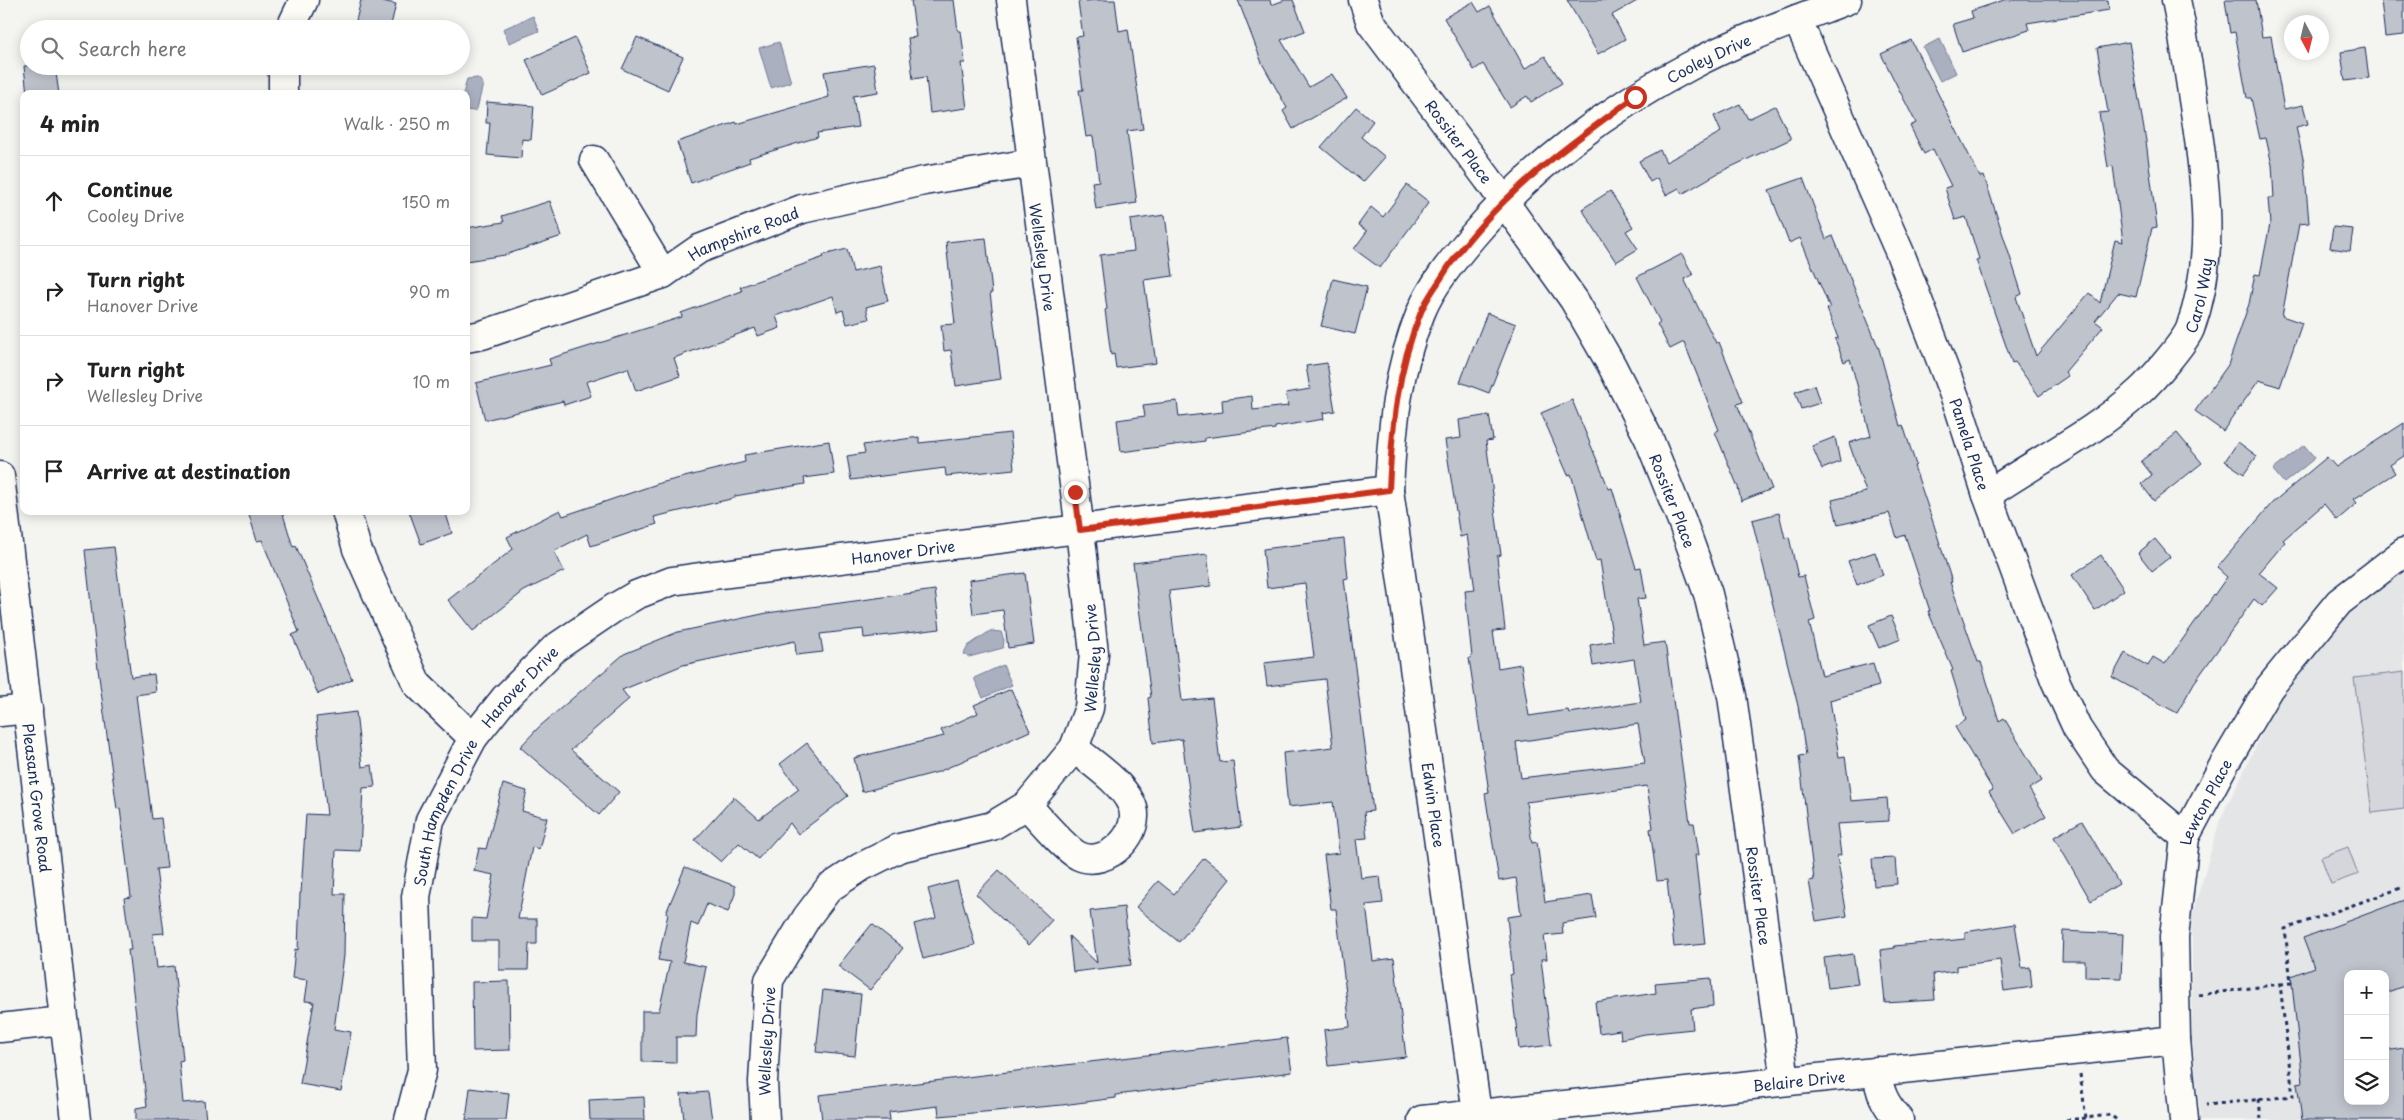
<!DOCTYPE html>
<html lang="en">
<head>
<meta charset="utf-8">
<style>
	body { margin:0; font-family:"Playpen Sans",sans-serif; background:#f2f2f2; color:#222 }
	.controls { position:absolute; right:15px; bottom:15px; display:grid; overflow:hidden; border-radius:10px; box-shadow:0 2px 12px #0003 }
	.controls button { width:45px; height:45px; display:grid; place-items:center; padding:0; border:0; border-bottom:1px solid #e0e0e0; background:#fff; color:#222; font:25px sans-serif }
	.compass { position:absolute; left:2284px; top:15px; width:45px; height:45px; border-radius:50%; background:#fff; box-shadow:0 2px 12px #0003; rotate:173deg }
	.stop { position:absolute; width:15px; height:15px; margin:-11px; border:4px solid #c8321e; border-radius:50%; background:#fff }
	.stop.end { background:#c8321e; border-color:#fff; box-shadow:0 1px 5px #0008 }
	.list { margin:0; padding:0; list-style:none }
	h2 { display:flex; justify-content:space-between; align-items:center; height:65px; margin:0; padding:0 20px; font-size:21px }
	h2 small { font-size:16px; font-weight:400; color:#767676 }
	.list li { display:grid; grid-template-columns:32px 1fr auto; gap:15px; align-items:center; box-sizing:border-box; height:90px; padding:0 20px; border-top:1px solid #e0e0e0 }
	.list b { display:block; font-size:19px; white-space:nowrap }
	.list p { margin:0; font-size:16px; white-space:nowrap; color:#767676 }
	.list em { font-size:16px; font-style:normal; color:#767676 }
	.icon { flex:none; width:28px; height:28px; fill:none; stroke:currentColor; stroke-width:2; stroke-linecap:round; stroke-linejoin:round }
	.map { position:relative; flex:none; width:2404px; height:1120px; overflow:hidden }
	.search { position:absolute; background:#fff; box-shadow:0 2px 12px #0003; left:20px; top:20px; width:450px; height:55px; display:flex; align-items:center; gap:12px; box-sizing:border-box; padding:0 18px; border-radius:28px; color:#767676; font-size:19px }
	.panel { position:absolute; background:#fff; box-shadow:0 2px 12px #0003; left:20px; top:90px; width:450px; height:425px; border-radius:10px }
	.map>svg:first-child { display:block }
	.built { fill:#e4e5e6; fill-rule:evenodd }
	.green { fill:#d4d6db; stroke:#78829c }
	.water { fill:#aab0bf; stroke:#717c98 }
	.building { fill:#bfc3cc; stroke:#1b2f5e; fill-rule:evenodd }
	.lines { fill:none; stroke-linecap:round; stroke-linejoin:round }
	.minor-casing { stroke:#1b2f5e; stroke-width:31 }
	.path { stroke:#1b2f5e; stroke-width:3; stroke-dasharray:4 4; stroke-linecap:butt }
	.minor { stroke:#fdfcf7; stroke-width:28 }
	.route { stroke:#c8321e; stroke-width:6 }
	.labels { text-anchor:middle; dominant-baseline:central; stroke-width:4.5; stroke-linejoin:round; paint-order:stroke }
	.street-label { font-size:15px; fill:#1b2f5e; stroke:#fdfcf7 }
</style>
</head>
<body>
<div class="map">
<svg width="2404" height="1120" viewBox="0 0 2404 1120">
	<rect width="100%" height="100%" fill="#f4f4f1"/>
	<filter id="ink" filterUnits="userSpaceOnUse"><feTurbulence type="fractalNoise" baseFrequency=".02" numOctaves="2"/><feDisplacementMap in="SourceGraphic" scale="10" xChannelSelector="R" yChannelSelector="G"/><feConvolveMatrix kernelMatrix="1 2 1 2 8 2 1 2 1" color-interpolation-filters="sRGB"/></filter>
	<g filter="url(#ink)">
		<!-- built -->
		<path class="built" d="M2404,566V1120H2201L2192,1038V916L2220,820L2283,690L2366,594ZM2348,974H2385V1101H2348Z"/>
		<!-- green -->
		<path class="green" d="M2404,672V809L2372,813L2354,678Z
			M2348,847L2358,874L2331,884L2321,857Z"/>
		<!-- water -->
		<path class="water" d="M533,16L539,31L509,43L503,29Z
			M1940,39L1956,73L1940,81L1923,47Z
			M779,42L791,82L771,88L759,48Z
			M478,78L483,84L477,109L474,111L466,110V94H463L467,79Z
			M2304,445L2315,458L2284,483L2273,470Z
			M990,631L1001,632L1004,640L1003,648L969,657L964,654L968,646Z
			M1003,665L1012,685L983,698L974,678Z"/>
		<!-- building -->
		<path class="building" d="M361,0H377L396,4L390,29H354Z
			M911,0H954L958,31H961L965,63H961L967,108L930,113L926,77L913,79L908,38L916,37Z
			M1096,0H1115L1119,31L1128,29L1143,129L1127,131L1137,203L1096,209L1092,182L1099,181L1093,136L1086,137L1079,90H1083L1076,37L1083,36L1078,2Z
			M1238,0H1270L1271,5L1285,0H1293L1305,31L1281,40L1309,87L1332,74L1347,98L1293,129L1283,111L1287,108L1262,63Z
			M1567,0H1639L1612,15L1625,39L1598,54Z
			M2004,0H2108L2109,10L2027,23L2029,30L1962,52L1953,24L1973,18L1971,11Z
			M2225,0H2256L2262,37L2271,36L2284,109L2303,105L2308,124L2296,127L2304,163L2309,223L2299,224L2282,316L2302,323L2280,387L2259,380L2223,431L2195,411L2228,365L2249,304L2255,274L2260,275L2270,224L2268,198H2274L2272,165L2266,138L2260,139L2251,98H2247L2235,32L2230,33Z
			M2381,0H2404V35L2385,37Z
			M1473,2L1479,12L1490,6L1525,69L1545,56L1562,83L1531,102L1527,96L1510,107L1483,64L1474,70L1444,18Z
			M637,37L683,57L668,90L622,69Z
			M575,38L591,73L542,95L526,60Z
			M1911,40L1980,177L1984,176L2022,294L2016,297L2036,356L2089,293L2100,303L2115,240L2123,242L2113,166L2108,167L2099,113L2108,112L2097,48L2129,42L2146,141L2157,227L2152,228L2136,297L2118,293L2095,321L2103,327L2065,372L2068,376L2039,396L2015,362L2012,363L1976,260L1979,259L1966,217L1955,220L1945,188L1951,186L1933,149L1924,154L1910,126L1916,123L1881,54Z
			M2365,48L2369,78L2345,81L2341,52Z
			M874,64L878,92L853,96L858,127L817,133L818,137L749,158L750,162L691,183L677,142L736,122L737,124L829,97L824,72Z
			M24,66H55L59,94H27Z
			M487,102L534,106L531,140L522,139L521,158L487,155L490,123H486Z
			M1740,104L1748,119L1775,106L1791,139L1720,172L1682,194L1679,188L1666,195L1657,178L1650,182L1639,161L1660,150L1666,162L1721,132L1714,116Z
			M1356,107L1373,121L1361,137L1385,157L1363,182L1321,147Z
			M1803,178L1826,239L1833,236L1879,349L1900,426L1903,425L1916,465L1914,466L1934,525L1952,582H1950L1978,662H1981L1999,721L2004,718L2042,781L2029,789L2046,816L2015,834L1989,792L1993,790L1955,727L1966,720L1951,671L1953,670L1928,611H1930L1905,535L1897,538L1889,513L1838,525L1832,500L1866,492L1849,443L1871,436L1850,359L1844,362L1835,339L1838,338L1827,309L1830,308L1800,238L1789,243L1769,190Z
			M1407,185L1429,202L1380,268L1354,249L1367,231L1358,225L1371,207L1383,217Z
			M1610,191L1633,227L1626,231L1638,249L1616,262L1582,209Z
			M550,201L562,236L505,255L466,261V228L504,222L502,216Z
			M1165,215L1173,276L1144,280L1156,363L1116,368L1114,354L1111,355L1105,310L1107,309L1100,255L1134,251L1130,220Z
			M2333,227L2353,229L2350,251L2330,248Z
			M986,238L992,293H990L1001,379L956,386L951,350L944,351L941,325L955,324L946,242Z
			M847,249L853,272L880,266L888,301L866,307L869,319L847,324L843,310L837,312L833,296L776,316L780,328L758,336L755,328L674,358L680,376L636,391L628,368L586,382L591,396L564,405L563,401L485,420L476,383L551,365L549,359L682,317L681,313L742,291L740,287L824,257L823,255Z
			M1682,254L1693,275L1684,279L1716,343L1719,342L1743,402L1737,404L1772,489L1741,501L1738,487L1715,432L1719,430L1684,342L1670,349L1657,324L1660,322L1637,277Z
			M1333,279L1367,287L1355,334L1321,326Z
			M1487,313L1516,324L1489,393L1460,382Z
			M1327,363L1335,411L1323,413L1324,419L1275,427V429L1205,438V441L1121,452L1117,420L1145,416L1143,405L1177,401L1179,417L1223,412L1222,400L1252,396L1253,410L1288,406L1286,393L1310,389L1306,366Z
			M1814,385L1820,403L1801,409L1795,392Z
			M1572,400L1609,489L1612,488L1636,568L1641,567L1646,598L1637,599L1644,645L1665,642L1690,823H1694L1699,855H1695L1705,944L1674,947L1667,880L1657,881L1650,829L1653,828L1647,786L1526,802L1532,843L1537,842L1545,902L1592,895L1596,918L1562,923L1563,934L1544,936L1547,959H1541L1551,1045L1519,1049L1510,975L1513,974L1507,917L1521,915L1516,878L1499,881L1490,826L1485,793L1489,792L1469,658L1472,657L1465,591L1475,590L1467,535L1460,537L1445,440L1461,438L1459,420L1489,415L1493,440L1486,441L1501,555L1497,556L1505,630L1493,631L1498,668L1521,664L1529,716L1568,710L1569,713L1641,702L1634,659L1593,666L1590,645L1613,641L1600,560L1596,561L1571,474L1568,475L1541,413ZM1638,724L1645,763L1521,778L1516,742Z
			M2404,423V456L2390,465L2395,473L2354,499L2357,503L2337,520L2324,504L2283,540L2285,542L2259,573L2278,588L2262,606L2254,599L2194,683L2177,713L2112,677L2125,653L2148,666L2153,657L2165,664L2227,577L2217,568L2272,503L2327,457L2336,467Z
			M1010,433L1014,469L946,476L945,468L851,480L847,456L865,453L863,445L919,437V443Z
			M2177,433L2202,463L2154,501L2141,484L2152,475L2141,461Z
			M1835,437L1840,462L1822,469L1812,446Z
			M829,441L834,474L804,478L805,484L735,496V498L654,517L657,524L591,546L587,534L554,551L564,571L524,591L473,631L448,600L513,549L507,537L560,510L563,516L660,483L745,462L744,455Z
			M2238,442L2257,456L2244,474L2225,461Z
			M248,511H282L293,547L296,546L352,679L318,694L292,635L299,632L262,540L257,541Z
			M409,511H445L452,533L421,544Z
			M1779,513L1785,538L1789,537L1798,577L1804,576L1815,620L1809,622L1822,676L1873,663L1879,686L1830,700L1839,757L1845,756L1851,801L1887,798L1889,821L1837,824L1841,855L1837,856L1847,916L1816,921L1809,881L1814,880L1799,756L1806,755L1798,706L1752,520Z
			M1344,539L1348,578L1344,579L1373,811L1364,812L1367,838L1356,839L1361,878L1380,876L1383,903L1366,905L1373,961L1394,958L1406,1057L1328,1066L1324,1030L1350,1027L1336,909H1331L1324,855L1339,853L1333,802L1288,807L1283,753L1333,747L1325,679L1267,686L1264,663L1314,657L1305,583L1267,588L1263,549Z
			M2155,539L2170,557L2152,571L2138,553Z
			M114,547L131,677L154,674L156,692L136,695L152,819L161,818L167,868L156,869L164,933L153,934L157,968L174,966L183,1060L179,1061L183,1103L204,1101L206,1120H136V1108L147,1106L128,950H131L124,898L131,897L120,808L117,809L98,669L85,550Z
			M1875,552L1883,575L1857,585L1848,561Z
			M1207,554L1211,586L1169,591L1182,701L1212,698L1220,762L1233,761L1241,827L1195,833L1182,739L1153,743L1148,698L1151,697L1133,563Z
			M2101,555L2124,590L2095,610L2072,575Z
			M1025,573L1034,644L1008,648L1003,610L973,614L969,580Z
			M935,590L940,629L864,638L863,629L820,634L823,652L796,655L795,641L683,665L622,690L629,699L571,750L619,792L599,815L520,747L539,727L624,654L678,632L767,613Z
			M1891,616L1901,639L1879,648L1869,625Z
			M1011,689L1030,731L938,772L862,792L854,758L944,736L941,730L978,713L974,705Z
			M356,712L362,767L372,765L375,787L363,788L360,851L336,850L334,894H345L344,956L334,1029L351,1032L341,1091L300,1084L314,1002L305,1001L308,980L292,978L295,949L298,950L300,893H301L306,814L327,815L316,717Z
			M807,743L848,796L798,834L790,823L758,859L739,843L721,862L695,840L734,797L759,819L799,789L780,764Z
			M503,784L527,791L522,811L547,818L539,849L532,847L518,919H537V944H529L528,970H499V941H472V918L486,919L494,875L474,871L479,848L486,849Z
			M2082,821L2119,884L2091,901L2054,837Z
			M1204,858L1230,879L1179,942L1136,907L1158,881L1174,894Z
			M1895,858L1897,884L1874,886L1872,859Z
			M685,867L735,886V894L728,912L707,904L698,926L691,923L683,962L706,967L697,1014L696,1037H676V1063L642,1062V1011H659L670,962L658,960L668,914L666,913Z
			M999,870L1052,920L1029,945L976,894Z
			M957,881L975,945L923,959L914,924L936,918L928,889Z
			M2404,900V986L2385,993V974H2348V1101H2385V1051L2404,1048V1120H2302L2297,1083L2303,1082L2291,976L2314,967L2303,938Z
			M1124,907L1131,965L1073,972L1069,936L1097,963L1090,911Z
			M872,924L903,948L870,990L838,966Z
			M2015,924L2022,968L2030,967L2032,987L2004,991L2000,960L1956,966V971L1933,974L1935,1000L1885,1003L1880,950L1895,948L1894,946L1965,939V932Z
			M2063,931L2123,934L2121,978L2085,977V961H2062Z
			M1853,954L1858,984L1828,988L1824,958Z
			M1711,978L1713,1006L1691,1009L1693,1029L1645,1034L1621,1039L1620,1030L1599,1033L1595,1002L1656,993L1655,983Z
			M509,981L510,1050L473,1051L472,982Z
			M823,990L861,994L855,1056L816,1052Z
			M1287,1038L1292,1072L1116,1095V1098L1062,1105L939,1116L938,1106L889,1112L890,1120H822L819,1095Z
			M470,1088L509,1093L506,1120H466Z
			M708,1092L712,1120H684L681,1094Z
			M644,1097L645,1120H590L589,1100Z"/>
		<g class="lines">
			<!-- minor casing -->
			<g class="minor-casing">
				<g id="minor">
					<path id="s1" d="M1363,0L1371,23L1488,179L1574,300L1612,366L1649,439L1682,521L1708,594L1732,696L1785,1080"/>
					<path id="s2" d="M1797,19L1900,253L1959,408L1987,495L2055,680L2077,728L2105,770L2185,837"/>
					<path d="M290,29L304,0"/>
					<path d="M283,94V66"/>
					<path d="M594,160L663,274"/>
					<path id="s3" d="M466,338L482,335L663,274L699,249L802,209L924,181L1031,163"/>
					<path id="s4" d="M0,476L76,1120"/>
					<path id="s5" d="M1987,495C2038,460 2095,433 2140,391C2152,380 2184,343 2190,329C2216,258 2206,184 2195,112C2189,74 2184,37 2176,0"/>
					<path d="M346,511L357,549L417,684L473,738"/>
					<path d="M0,712L28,709"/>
					<path d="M1027,805C1038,817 1066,850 1079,856C1107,869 1145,831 1131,803C1120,781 1093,764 1074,748"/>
					<path d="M0,1028L63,1021"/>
					<path d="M1877,1071C1879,1092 1885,1104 1899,1120"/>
					<path id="s6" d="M409,1120L422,1070L416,897L430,820L473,738L505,698L555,648L614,608L636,595L672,581L714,575L1389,490"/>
					<path id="s7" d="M765,1120L763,1082L769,980L807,917L829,888L861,867L899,848L992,826L1027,805L1074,748L1089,708L1094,653L1080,530L1011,0"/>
					<path id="s8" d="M1422,1120L2176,1040"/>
					<path id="s9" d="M1478,1120L1389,490C1392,428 1397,370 1421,312C1432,285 1453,260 1472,237C1531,167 1609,108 1690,66C1740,39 1795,20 1847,0"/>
					<path id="s10" d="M2184,1120L2176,1040L2174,937L2185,837L2222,768L2269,688L2339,602L2404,552"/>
				</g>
			</g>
			<!-- path -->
			<path class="path" d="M2280,984L2291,983L2285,929L2404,887
				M2199,995L2280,984L2293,1096L2206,1105
				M2080,1074L2086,1118L2110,1115L2117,1120
				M2259,1099L2261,1120
				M2066,1120L2086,1118"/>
			<!-- minor -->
			<use href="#minor" class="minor"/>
		</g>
	</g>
	<g class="lines" filter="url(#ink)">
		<!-- route -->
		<path class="route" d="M1075,492L1080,530L1389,490C1392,428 1397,370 1421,312C1425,302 1432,292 1438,283C1485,205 1562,149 1635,97"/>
	</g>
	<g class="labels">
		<!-- street labels -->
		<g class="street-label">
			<text stroke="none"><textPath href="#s9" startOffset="1208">Cooley Drive</textPath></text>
			<text stroke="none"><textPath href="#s1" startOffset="172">Rossiter Place</textPath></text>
			<text stroke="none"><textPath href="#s3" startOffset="298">Hampshire Road</textPath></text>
			<text transform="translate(1043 257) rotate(82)">Wellesley Drive</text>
			<text stroke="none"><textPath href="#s5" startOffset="300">Carol Way</textPath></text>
			<text stroke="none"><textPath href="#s2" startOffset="459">Pamela Place</textPath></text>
			<text stroke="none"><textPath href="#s1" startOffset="592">Rossiter Place</textPath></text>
			<text stroke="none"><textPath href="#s6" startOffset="886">Hanover Drive</textPath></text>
			<text stroke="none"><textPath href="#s7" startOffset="634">Wellesley Drive</textPath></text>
			<text stroke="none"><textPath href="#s6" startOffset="465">Hanover Drive</textPath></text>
			<text stroke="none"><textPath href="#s4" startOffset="324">Pleasant Grove Road</textPath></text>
			<text stroke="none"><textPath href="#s10" startOffset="324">Lewton Place</textPath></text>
			<text transform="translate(1434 805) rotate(82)">Edwin Place</text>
			<text stroke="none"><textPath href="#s6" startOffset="315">South Hampden Drive</textPath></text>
			<text stroke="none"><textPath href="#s1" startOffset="998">Rossiter Place</textPath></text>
			<text stroke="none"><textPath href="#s7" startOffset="79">Wellesley Drive</textPath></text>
			<text stroke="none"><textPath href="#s8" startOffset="379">Belaire Drive</textPath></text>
		</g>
	</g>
</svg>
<div class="controls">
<button>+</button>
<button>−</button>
<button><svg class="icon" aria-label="layers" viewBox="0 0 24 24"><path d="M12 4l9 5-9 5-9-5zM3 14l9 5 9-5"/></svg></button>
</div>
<svg class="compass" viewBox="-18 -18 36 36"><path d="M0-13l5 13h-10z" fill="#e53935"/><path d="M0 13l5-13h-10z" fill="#767676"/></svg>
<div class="stop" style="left:1635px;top:97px"></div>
<div class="stop end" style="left:1075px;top:492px"></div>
<div class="search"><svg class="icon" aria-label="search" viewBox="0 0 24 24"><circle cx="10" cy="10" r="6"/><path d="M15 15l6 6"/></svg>Search here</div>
<section class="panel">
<h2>4 min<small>Walk · 250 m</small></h2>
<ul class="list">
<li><svg class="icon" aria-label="ahead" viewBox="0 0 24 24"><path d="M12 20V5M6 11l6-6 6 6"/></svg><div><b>Continue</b><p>Cooley Drive</p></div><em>150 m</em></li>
<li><svg class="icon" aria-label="right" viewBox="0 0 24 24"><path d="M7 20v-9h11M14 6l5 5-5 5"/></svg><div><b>Turn right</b><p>Hanover Drive</p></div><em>90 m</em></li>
<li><svg class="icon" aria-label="right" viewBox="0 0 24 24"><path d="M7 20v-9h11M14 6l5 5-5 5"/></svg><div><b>Turn right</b><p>Wellesley Drive</p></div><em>10 m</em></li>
<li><svg class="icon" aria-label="arrive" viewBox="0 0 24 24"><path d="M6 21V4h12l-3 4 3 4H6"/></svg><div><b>Arrive at destination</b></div></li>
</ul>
</section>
</div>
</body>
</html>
